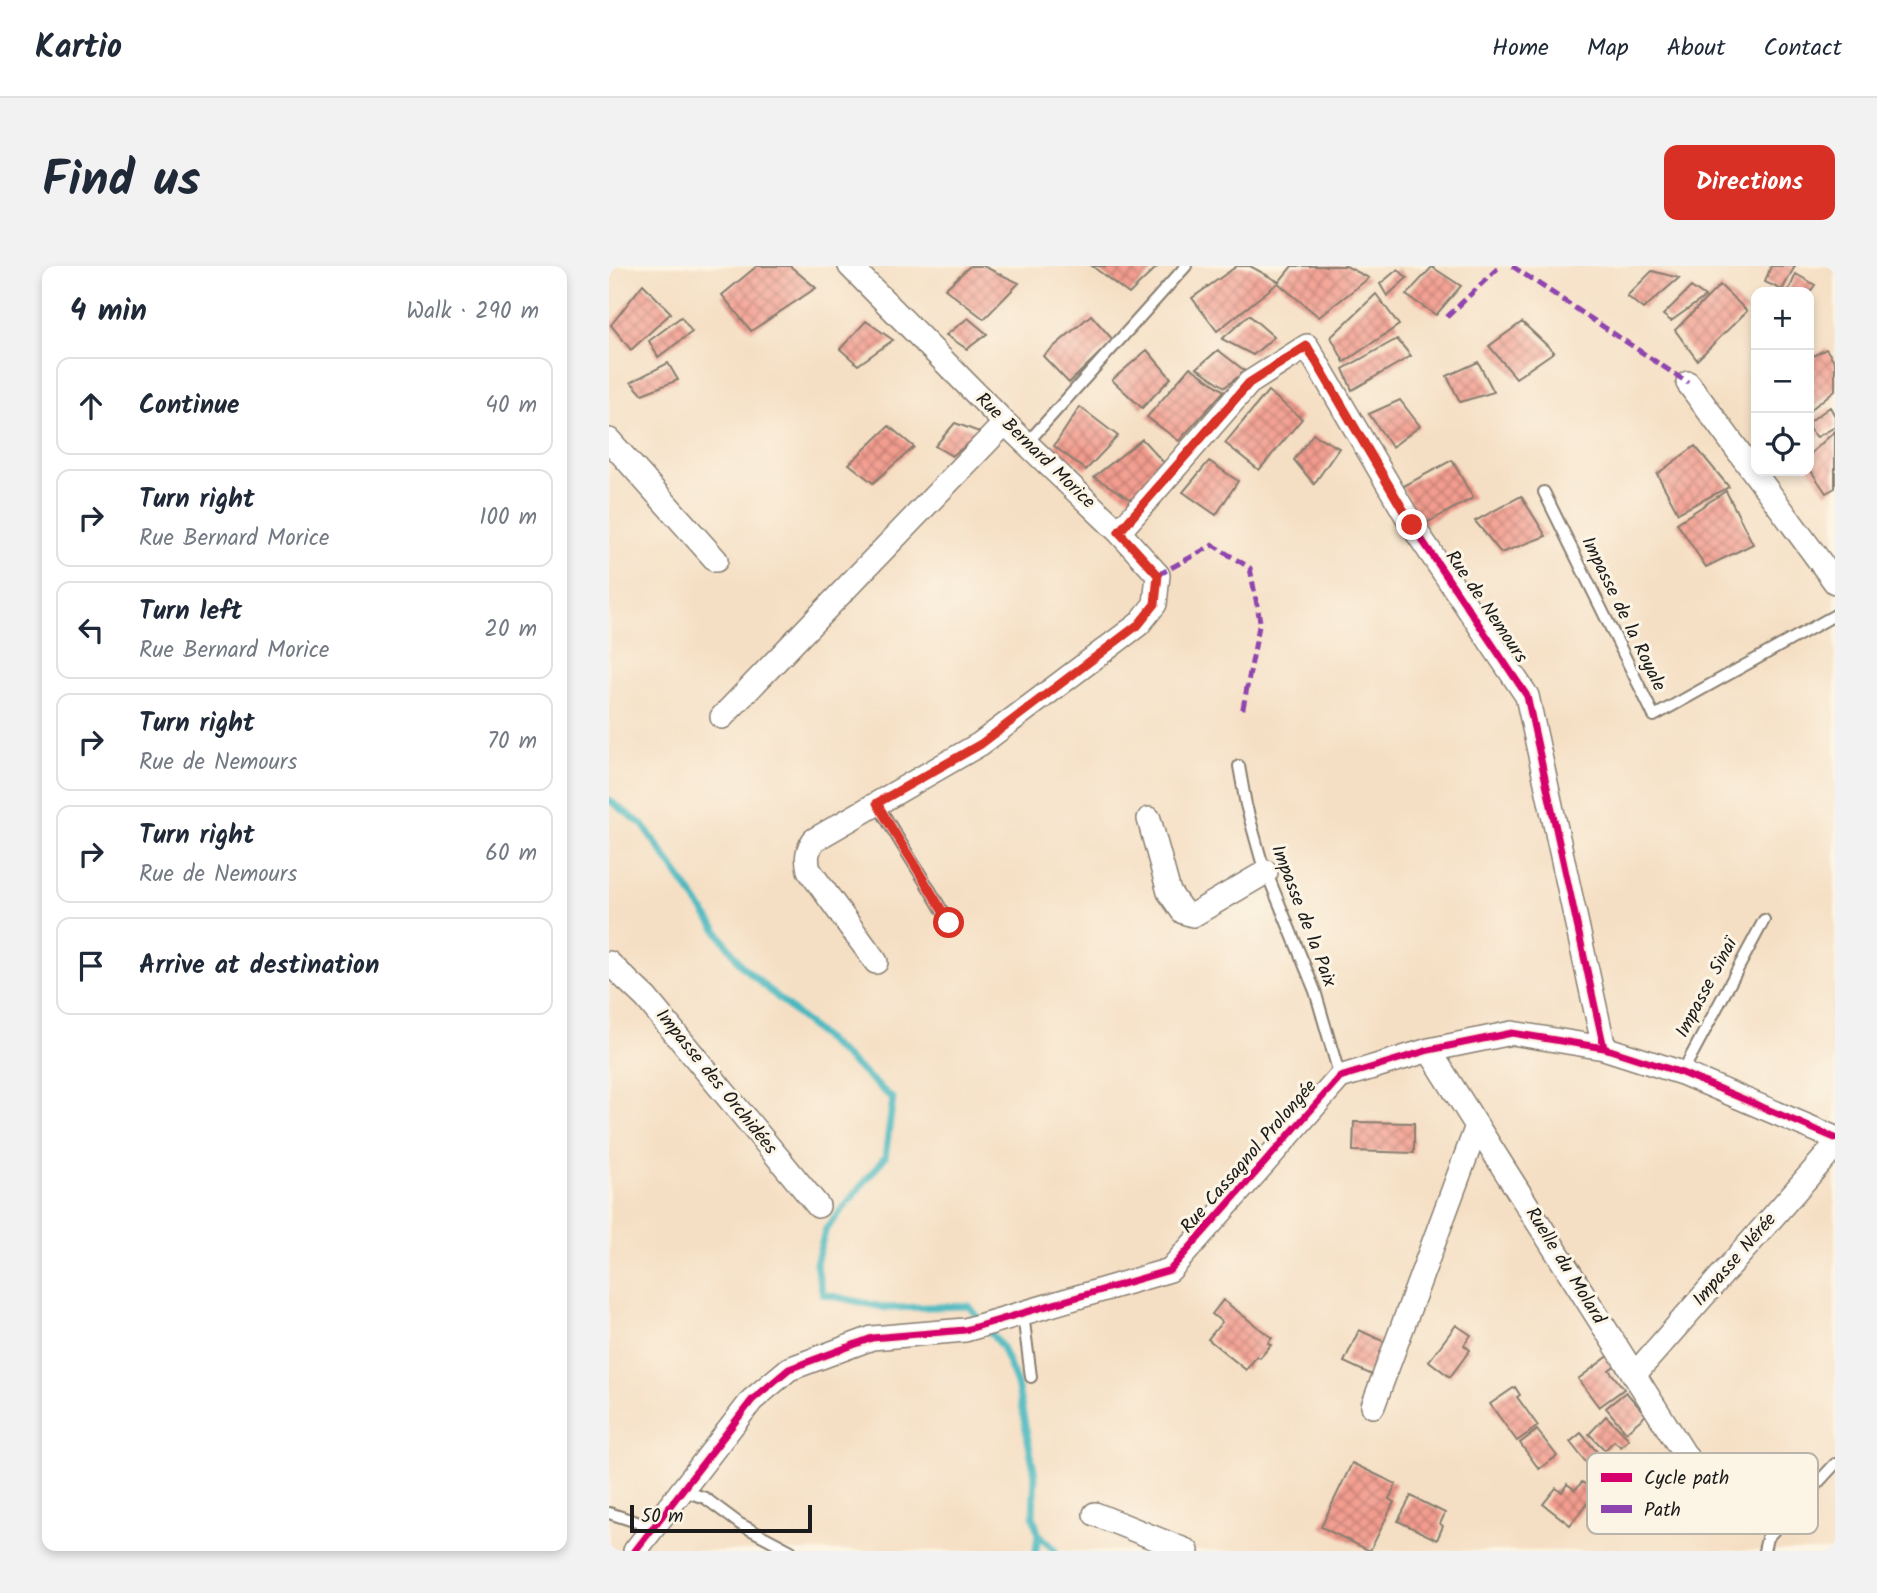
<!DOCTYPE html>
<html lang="en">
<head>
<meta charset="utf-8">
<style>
	body { margin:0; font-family:Kalam,sans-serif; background:#f2f2f3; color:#1f2937 }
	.controls { position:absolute; right:21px; top:21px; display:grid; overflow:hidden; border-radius:14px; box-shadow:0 4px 10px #0003 }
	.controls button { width:63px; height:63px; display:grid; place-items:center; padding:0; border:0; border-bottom:2px solid #e0e1e3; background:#fff; color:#1f2937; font:35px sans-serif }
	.scale { position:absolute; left:21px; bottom:18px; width:182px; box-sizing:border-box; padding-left:7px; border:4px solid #1c1c1c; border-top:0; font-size:19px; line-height:24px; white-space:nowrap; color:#1c1c1c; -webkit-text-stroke:5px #fcf5e5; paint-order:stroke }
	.stop { position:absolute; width:21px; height:21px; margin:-16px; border:5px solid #d93025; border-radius:50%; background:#fff }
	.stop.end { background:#d93025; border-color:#fff; box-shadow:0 2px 7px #0008 }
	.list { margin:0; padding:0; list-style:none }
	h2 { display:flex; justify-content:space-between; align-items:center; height:91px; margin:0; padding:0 28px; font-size:30px }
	h2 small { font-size:23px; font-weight:400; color:#747a83 }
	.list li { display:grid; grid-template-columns:46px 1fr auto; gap:21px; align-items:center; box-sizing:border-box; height:98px; margin:0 14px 14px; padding:0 14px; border:2px solid #e0e1e3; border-radius:14px }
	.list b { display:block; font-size:26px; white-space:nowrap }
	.list p { margin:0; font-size:23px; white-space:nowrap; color:#747a83 }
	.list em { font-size:23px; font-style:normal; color:#747a83 }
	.icon { flex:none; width:38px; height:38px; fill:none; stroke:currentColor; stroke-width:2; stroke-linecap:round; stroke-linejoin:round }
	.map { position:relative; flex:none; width:1226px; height:1285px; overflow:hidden; border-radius:14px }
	header { display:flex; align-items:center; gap:42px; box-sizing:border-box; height:98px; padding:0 35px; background:#fff; border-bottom:2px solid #e0e1e3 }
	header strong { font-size:33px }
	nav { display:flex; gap:38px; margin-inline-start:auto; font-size:24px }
	.intro { display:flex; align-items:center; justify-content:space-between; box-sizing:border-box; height:168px; padding:0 42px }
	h1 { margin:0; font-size:49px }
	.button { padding:18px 32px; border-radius:14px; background:#d93025; color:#fff; font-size:24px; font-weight:700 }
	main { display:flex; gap:42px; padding:0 42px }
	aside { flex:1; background:#fff; border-radius:14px; box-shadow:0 4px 10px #0003 }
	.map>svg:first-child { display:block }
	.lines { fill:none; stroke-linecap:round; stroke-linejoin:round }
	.stream { stroke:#49b8c0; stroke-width:7 }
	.building { fill:url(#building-cross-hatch) }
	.lane-casing { stroke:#887e70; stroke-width:14 }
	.street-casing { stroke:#887e70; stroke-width:26 }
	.lane { stroke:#fff; stroke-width:10 }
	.street { stroke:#fff; stroke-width:23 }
	.quiet { stroke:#8e44ad; stroke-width:5; stroke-dasharray:10 5; stroke-linecap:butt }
	.cycleway-casing { stroke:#fcf5e5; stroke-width:11 }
	.cycleway { stroke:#d6006c; stroke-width:7 }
	.route { stroke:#d93025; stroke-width:9 }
	.labels { text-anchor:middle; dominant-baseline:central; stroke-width:6; stroke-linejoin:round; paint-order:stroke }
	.street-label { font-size:19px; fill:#1c1c1c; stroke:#fcf5e5 }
	.key { fill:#fcf5e5; stroke:#b9b4a9; stroke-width:2 }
	.key-label { font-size:19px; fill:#1c1c1c }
</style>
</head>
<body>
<header>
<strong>Kartio</strong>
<nav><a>Home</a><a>Map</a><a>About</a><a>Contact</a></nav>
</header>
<div class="intro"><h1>Find us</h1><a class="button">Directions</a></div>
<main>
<aside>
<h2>4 min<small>Walk · 290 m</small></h2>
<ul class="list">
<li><svg class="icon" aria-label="ahead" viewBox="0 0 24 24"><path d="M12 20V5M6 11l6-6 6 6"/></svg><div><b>Continue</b></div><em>40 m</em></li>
<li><svg class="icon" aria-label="right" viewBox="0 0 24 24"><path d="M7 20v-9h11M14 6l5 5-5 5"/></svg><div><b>Turn right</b><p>Rue Bernard Morice</p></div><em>100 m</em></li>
<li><svg class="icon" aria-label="left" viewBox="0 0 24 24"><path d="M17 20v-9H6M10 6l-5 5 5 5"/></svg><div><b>Turn left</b><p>Rue Bernard Morice</p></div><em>20 m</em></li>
<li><svg class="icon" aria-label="right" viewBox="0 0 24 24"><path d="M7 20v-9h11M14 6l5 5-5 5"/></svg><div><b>Turn right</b><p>Rue de Nemours</p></div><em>70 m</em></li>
<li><svg class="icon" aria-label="right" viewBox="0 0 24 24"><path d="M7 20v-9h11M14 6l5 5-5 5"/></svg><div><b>Turn right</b><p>Rue de Nemours</p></div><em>60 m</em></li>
<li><svg class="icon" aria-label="arrive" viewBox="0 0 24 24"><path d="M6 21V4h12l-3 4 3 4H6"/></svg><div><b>Arrive at destination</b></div></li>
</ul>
</aside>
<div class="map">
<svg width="1226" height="1285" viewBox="0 0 1226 1285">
	<defs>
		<pattern id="building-cross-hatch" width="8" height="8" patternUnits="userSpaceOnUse" patternTransform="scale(1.75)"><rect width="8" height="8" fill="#f39d8f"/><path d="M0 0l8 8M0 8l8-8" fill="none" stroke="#c47f74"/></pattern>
	</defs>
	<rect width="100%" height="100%" fill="#fcf5e5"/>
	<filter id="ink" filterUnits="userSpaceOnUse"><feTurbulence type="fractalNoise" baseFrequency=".0143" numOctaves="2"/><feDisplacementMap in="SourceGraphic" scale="14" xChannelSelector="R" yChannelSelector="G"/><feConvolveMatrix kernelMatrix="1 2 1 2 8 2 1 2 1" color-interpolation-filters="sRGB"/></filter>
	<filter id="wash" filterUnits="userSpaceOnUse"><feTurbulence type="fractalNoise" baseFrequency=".00686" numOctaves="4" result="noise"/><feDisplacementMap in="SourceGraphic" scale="28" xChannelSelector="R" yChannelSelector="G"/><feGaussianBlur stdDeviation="1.57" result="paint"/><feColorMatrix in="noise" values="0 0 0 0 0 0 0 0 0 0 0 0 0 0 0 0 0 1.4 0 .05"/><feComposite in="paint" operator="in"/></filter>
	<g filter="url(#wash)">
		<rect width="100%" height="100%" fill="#f5dfc4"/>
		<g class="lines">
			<!-- stream -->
			<path class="stream" d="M0,534L34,559L133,700L284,833L276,891L217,963L207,997L214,1028L278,1042L360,1040L393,1081L408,1118L426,1209L424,1250L429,1267L427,1285
				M429,1267L446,1285"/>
		</g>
		<g id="blocks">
			<!-- building -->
			<path class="building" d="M148,0H181L207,22L142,65L113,29Z
				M361,0H374L410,17L375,53L336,23Z
				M483,0H549L520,28Z
				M628,0H641L670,16L683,0H737L760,12L710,51L669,17L608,65L583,32Z
				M1162,0H1186L1173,24L1156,16Z
				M823,1L852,20L827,49L797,29Z
				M789,3L798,12L778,30L771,18Z
				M1043,5L1070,12L1034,43L1018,30Z
				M1187,8L1206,19L1201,26H1179Z
				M34,18L62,47L22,84L2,59Z
				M1111,19L1138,45L1088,94L1066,64Z
				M1082,21L1096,31L1062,55L1054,49Z
				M767,28L790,59L735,96L722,71Z
				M482,49L504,74L460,117L434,90Z
				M640,49L665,71L644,89L613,73Z
				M72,51L83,66L49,91L40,75Z
				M359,52L378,68L358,83L337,69Z
				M257,55L284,74L249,99L231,83Z
				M913,56L945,86L907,112L880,80Z
				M788,73L802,90L743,124L734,103Z
				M1217,83L1226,96V124L1200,145V92Z
				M538,84L562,112L533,142L503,114Z
				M609,84L636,105L616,121L588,102Z
				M869,96L885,126L851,136L838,110Z
				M59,97L69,114L33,128L22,116Z
				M581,101L615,125L570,175L538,151Z
				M659,125L693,153L650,204L616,177Z
				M791,134L811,160L783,181L760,148Z
				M471,141L509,170L477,204L445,180Z
				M1221,141L1226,150V161L1208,171L1200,163V156Z
				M346,157L373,167L343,190L326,180Z
				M280,160L305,181L264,217L240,198Z
				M1226,165V222L1217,227L1200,202V189Z
				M704,168L730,182L705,218L685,194Z
				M533,173L556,198L533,240L485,211Z
				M1086,180L1120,221L1069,247L1048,208Z
				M843,194L864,232L814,259L793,221Z
				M600,195L629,215L607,249L574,226Z
				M1117,225L1144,278L1097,301L1068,257Z
				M912,230L937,270L892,287L866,255Z
				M745,856L805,857V887L744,885Z
				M614,1034L663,1072L659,1077L662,1079L651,1092L648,1090L637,1104L599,1073L613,1056L603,1048Z
				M847,1059L862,1069L855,1079L861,1084L841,1111L820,1095Z
				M750,1064L778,1077L763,1109L735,1096Z
				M1001,1089L1008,1098L1000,1104L1015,1123L990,1141L969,1113Z
				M906,1121L911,1129L908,1131L929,1160L908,1175L881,1138Z
				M1017,1126L1037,1149L1017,1166L997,1142Z
				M997,1150L1020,1173L1012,1181L1005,1175L996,1184L980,1168Z
				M928,1164L948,1190L930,1203L911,1177Z
				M972,1167L999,1199L987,1209L961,1176Z
				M743,1197L787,1218L780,1233L785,1236L761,1285L712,1261Z
				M973,1216L987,1226L961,1259L934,1238L947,1222L953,1226L958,1218L966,1224Z
				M802,1230L836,1247L831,1258L834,1260L828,1274L789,1255Z"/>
		</g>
	</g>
	<g filter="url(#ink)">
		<use href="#blocks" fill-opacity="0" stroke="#887e70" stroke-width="2"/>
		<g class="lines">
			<!-- lane casing -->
			<g class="lane-casing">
				<path id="lane" d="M418,177L577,0
					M935,226L1045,450L1226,349
					M630,500L637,539L652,593L706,725L731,811
					M268,537C291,578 318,616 340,657
					M1073,807L1155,654
					M414,1048L422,1111
					M75,1225L96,1232L131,1258L182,1285
					M0,1247L43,1261
					M1155,1285L1158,1272L1226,1198"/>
			</g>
			<!-- street casing -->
			<g class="street-casing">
				<path id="street" d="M241,0L396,157L510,266L549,309L546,338L530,358L371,478L205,574C198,584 197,592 200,604L267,696
					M1079,117L1226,316
					M0,174L107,294
					M510,266L640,117L698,80L803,259L918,430L995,782
					M113,451L396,157
					M540,553L560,626L574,646L584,649L657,606
					M0,697L37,732L209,940
					M820,784L1093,1216
					M1025,1109L1226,880
					M764,1140L868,860
					M486,1248L578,1285
					M26,1285L143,1134L180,1103L263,1072L356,1064L561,1004L731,811L820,784L903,767L995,782L1073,807L1226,872"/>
			</g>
			<!-- lane -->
			<use href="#lane" class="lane"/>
			<!-- street -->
			<use href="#street" class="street"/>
			<!-- quiet -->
			<path class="quiet" d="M903,0L1079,117
				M838,51L891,0
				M549,309L604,279L641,302L651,355L633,447"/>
			<!-- cycleway casing -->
			<g class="cycleway-casing">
				<path id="cycleway" d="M510,266L640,117L698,80L803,259L918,430L995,782
					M26,1285L143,1134L180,1103L263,1072L356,1064L561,1004L731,811L820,784L903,767L995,782L1073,807L1226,872"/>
			</g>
			<!-- cycleway -->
			<use href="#cycleway" class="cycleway"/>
		</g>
	</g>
	<g class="lines" filter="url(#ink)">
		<!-- route -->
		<path class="route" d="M340,657C318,616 291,578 268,537L372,478L530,358L546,338L549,309L510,266L640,117L698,80L803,259"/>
	</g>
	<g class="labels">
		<!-- street labels -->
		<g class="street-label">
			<text transform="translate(426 185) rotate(44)">Rue Bernard Morice</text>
			<text transform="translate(877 341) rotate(56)">Rue de Nemours</text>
			<text transform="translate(1014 348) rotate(64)">Impasse de la Royale</text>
			<text transform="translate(694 650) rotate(69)">Impasse de la Paix</text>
			<text transform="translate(1098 722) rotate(-62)">Impasse Sinaï</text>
			<text transform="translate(107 816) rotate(51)">Impasse des Orchidées</text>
			<text transform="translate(640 891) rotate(-49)">Rue Cassagnol Prolongée</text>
			<text transform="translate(1126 994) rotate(-49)">Impasse Nérée</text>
			<text transform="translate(956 1000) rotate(58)">Ruelle du Molard</text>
		</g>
	</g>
	<!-- legend -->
	<rect x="978" y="1187" width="231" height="81" rx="10" class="key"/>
	<rect x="992" y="1207" width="31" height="9" fill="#d6006c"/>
	<rect x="992" y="1239" width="31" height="8" fill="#8e44ad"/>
	<g class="key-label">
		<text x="1035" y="1218">Cycle path</text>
		<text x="1035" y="1250">Path</text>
	</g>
</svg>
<div class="controls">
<button>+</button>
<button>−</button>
<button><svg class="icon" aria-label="locate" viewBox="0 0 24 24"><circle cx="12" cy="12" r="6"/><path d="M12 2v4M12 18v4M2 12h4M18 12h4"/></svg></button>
</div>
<div class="scale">50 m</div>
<div class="stop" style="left:340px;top:657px"></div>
<div class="stop end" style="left:803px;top:259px"></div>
</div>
</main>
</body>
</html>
